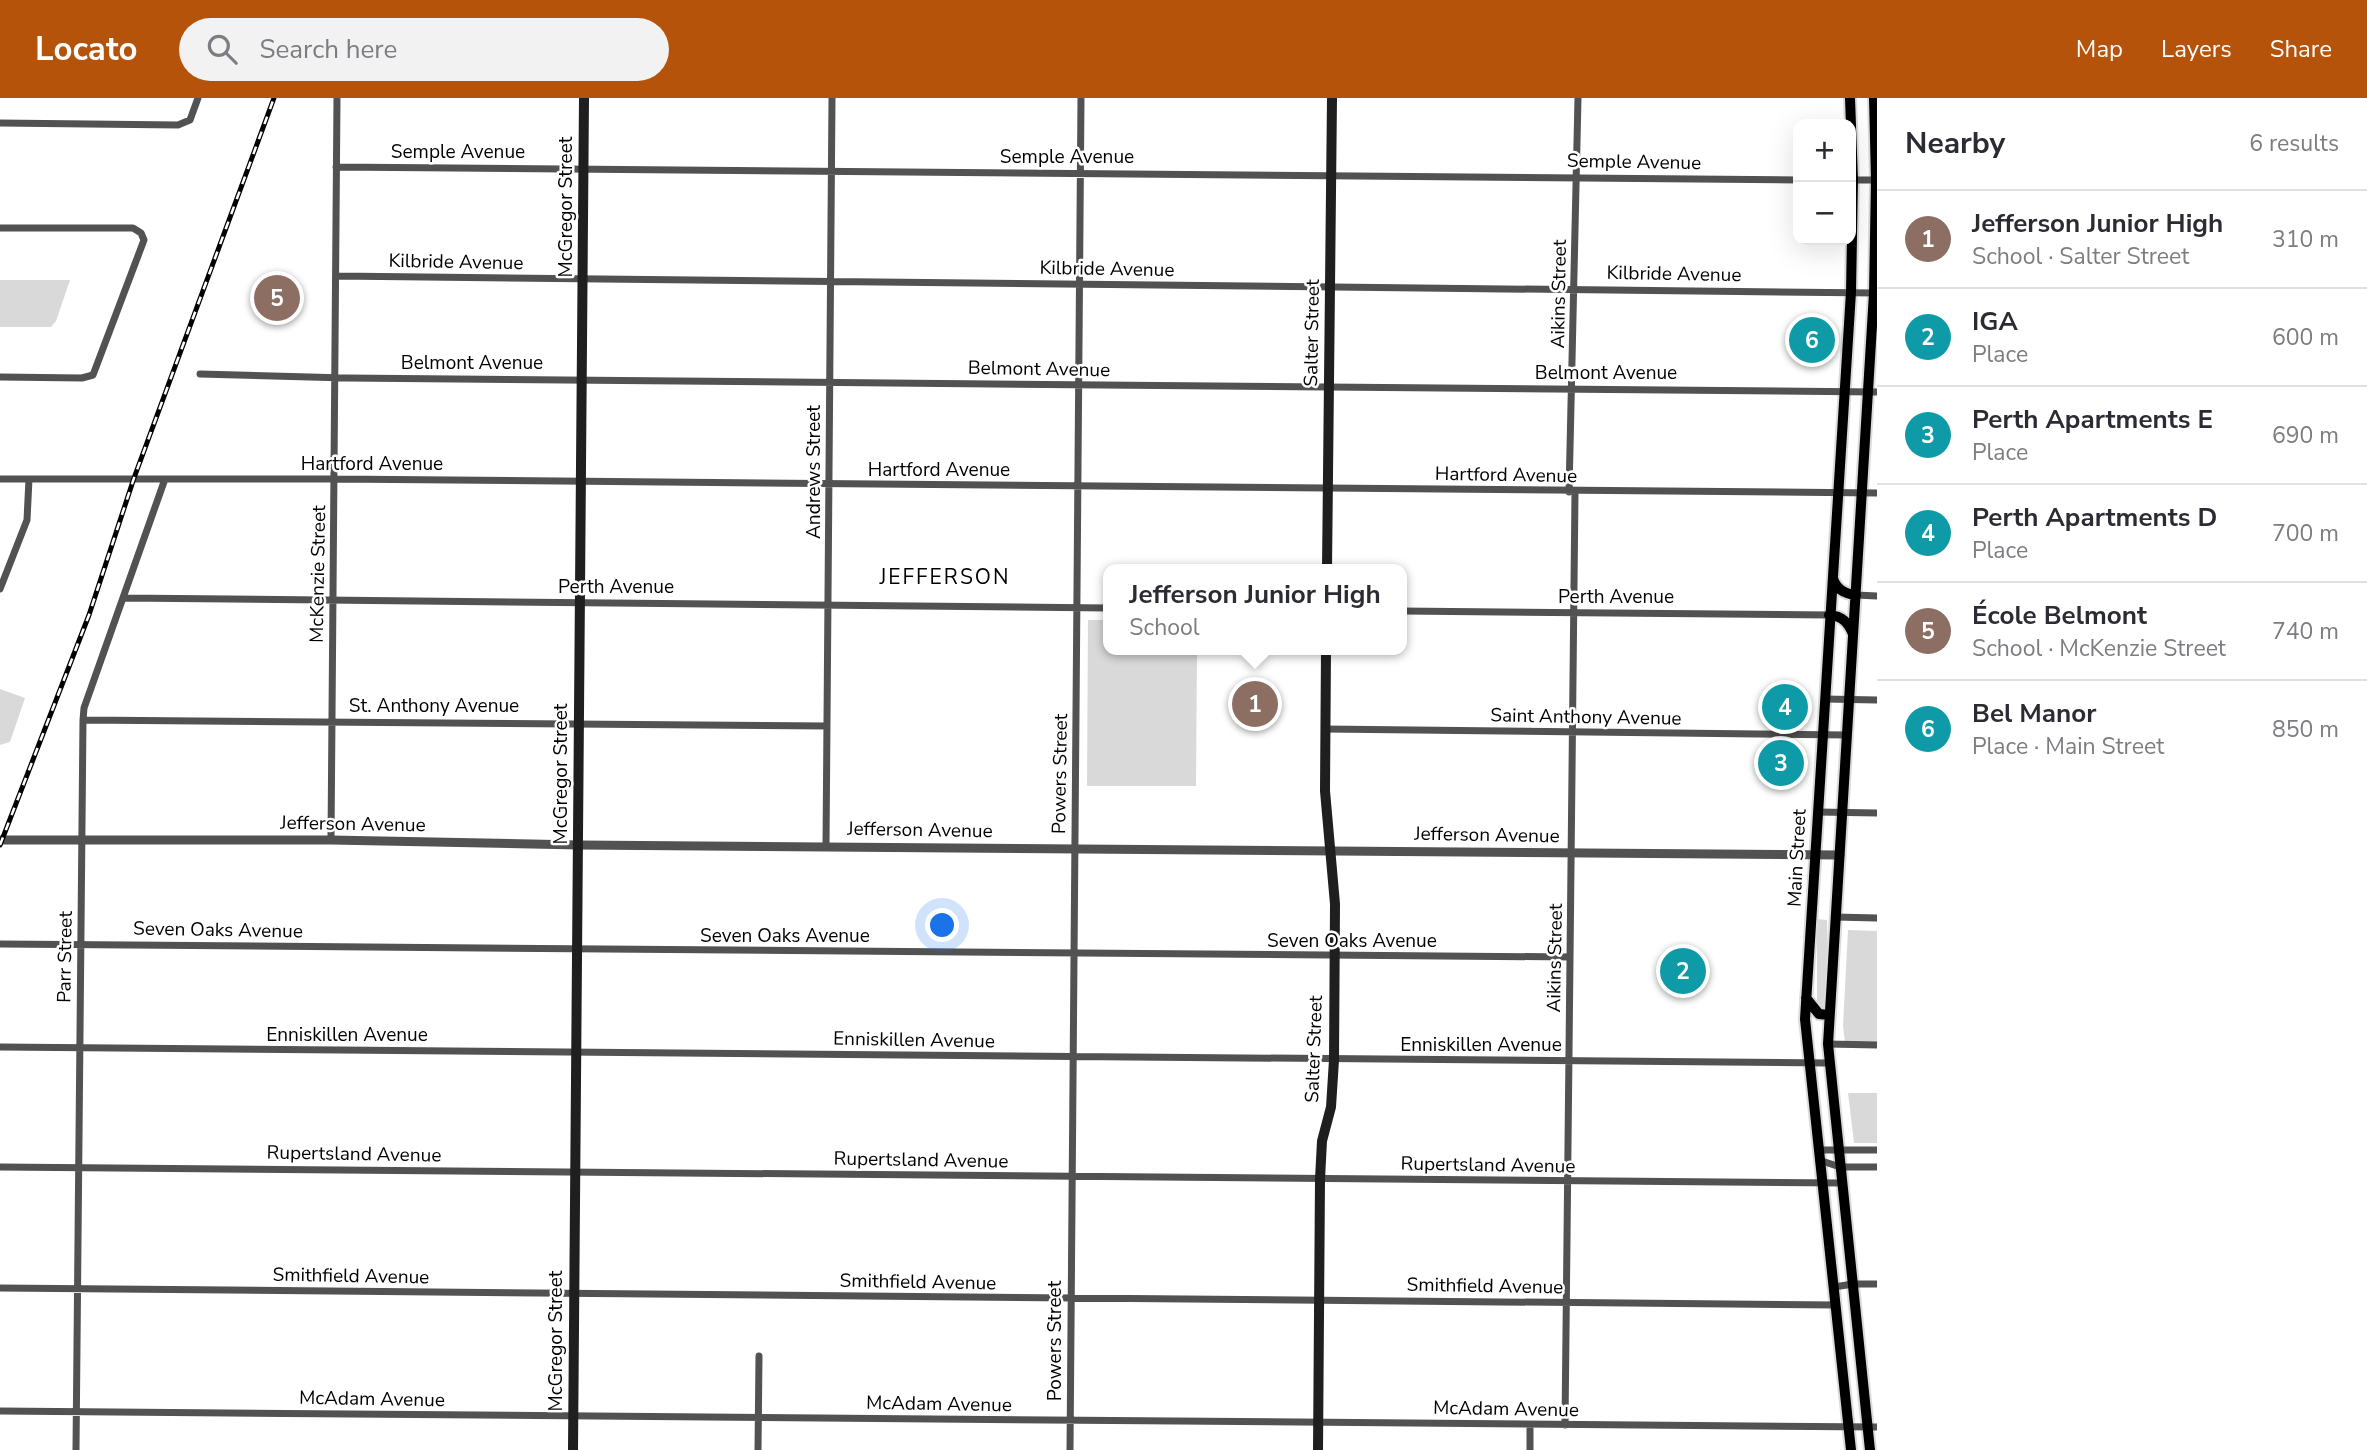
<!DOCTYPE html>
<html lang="en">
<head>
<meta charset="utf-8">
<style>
	body { margin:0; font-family:"Nunito Sans",sans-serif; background:#f2f2f3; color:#2b2b33 }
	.controls { position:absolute; right:21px; top:21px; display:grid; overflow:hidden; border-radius:14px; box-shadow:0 7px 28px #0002 }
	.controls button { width:63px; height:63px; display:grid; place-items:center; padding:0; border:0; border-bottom:2px solid #e1e1e2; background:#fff; color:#2b2b33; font:35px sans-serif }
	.you { position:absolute; left:943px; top:828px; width:24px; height:24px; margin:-18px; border:5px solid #fff; border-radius:50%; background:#1a73e8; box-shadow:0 0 0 10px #1a73e833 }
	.badge { display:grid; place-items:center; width:46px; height:46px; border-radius:50%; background:#b45309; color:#fff; font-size:23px; font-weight:700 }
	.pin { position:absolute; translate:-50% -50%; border:4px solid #fff; box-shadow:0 2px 7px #0006 }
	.popup { position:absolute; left:1103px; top:466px; width:304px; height:91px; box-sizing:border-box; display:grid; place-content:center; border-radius:14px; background:#fff; filter:drop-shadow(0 2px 5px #0005); font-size:23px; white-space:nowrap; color:#7c7c81 }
	.popup b { font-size:26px; color:#2b2b33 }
	.popup::after { content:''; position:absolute; left:50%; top:100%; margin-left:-14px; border:14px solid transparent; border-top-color:#fff }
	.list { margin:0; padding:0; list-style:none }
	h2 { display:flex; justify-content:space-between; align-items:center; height:91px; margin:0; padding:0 28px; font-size:30px }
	h2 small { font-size:23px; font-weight:400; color:#7c7c81 }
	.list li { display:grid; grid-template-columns:46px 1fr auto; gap:21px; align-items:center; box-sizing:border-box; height:98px; padding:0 28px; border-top:2px solid #e1e1e2 }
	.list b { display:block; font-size:26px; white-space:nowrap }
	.list p { margin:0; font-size:23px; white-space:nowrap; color:#7c7c81 }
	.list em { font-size:23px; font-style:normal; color:#7c7c81 }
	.icon { flex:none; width:38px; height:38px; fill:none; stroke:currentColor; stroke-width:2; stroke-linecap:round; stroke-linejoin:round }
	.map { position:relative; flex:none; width:1877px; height:1352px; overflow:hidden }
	header { display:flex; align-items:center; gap:42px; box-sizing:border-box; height:98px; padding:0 35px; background:#b45309; color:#fff }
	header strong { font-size:33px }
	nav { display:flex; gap:38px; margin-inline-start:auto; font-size:24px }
	.search { width:490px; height:63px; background:#f2f2f3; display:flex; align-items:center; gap:18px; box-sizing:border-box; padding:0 24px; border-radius:38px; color:#7c7c81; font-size:26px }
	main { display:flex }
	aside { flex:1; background:#fff }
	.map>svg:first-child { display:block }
	.green { fill:#d9d9d9 }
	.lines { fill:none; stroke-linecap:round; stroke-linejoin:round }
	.primary-casing { stroke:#dbdbdb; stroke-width:14 }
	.minor { stroke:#525252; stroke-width:7 }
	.tertiary { stroke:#525252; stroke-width:9 }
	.secondary { stroke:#1f1f1f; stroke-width:10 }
	.primary { stroke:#000; stroke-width:10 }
	.rail-casing { stroke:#000; stroke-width:5 }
	.rail { stroke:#fff; stroke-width:2.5; stroke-dasharray:8; stroke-linecap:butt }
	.labels { text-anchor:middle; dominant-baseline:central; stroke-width:5; stroke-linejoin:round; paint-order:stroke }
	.street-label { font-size:19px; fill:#000; stroke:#fff }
	.neighbourhood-label { font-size:21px; letter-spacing:2px; fill:#000; stroke:#fff }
</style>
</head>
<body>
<header>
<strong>Locato</strong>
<div class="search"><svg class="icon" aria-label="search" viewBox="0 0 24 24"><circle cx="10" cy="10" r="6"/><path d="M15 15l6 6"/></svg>Search here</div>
<nav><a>Map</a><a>Layers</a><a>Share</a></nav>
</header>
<main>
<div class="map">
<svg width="1877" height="1352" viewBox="0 0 1877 1352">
	<rect width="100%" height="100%" fill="#fff"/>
	<!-- green -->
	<path class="green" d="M0,182H70L56,223L51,229H0Z
		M1088,522H1108V552H1197L1196,688H1087Z
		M0,591L25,600L10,644L0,647Z
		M1817,821L1827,822L1828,862L1824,915L1817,910Z
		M1848,832L1877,833V945H1845L1843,928Z
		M1848,995H1877V1045H1854Z"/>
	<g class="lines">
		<!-- primary casing -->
		<g class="primary-casing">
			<path id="primary" d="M1850,0L1853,82L1851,194L1805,921L1851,1352
				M1833,480C1836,491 1845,496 1856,497
				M1829,517C1842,518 1848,524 1853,536
				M1806,900L1819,916L1829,917
				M1870,1352L1828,946L1874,195L1876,82L1874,0"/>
		</g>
		<!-- minor -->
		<path class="minor" d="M0,25L178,27L190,22L198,0
			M336,69L1798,82
			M1851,82H1877
			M0,130H133L141,135L144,142L93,277L82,280L0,279
			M337,178L1876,195
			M200,276L346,280L1877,294
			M0,381H335L1877,395
			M1569,394L1578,0
			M0,491L27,422L29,381
			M1856,497L1877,498
			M124,500L1108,510
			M1402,513L1829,517
			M1825,601L1877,602
			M83,622L827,628
			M1325,631L1847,637
			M1818,714L1877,715
			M331,742L337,0
			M826,748L832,0
			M1835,819L1877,820
			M0,846L1570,859
			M1828,946L1877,947
			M0,949L1828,965
			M1818,1052H1877
			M1819,1062L1840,1069H1877
			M0,1069L1841,1085
			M1834,1189L1853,1186H1877
			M0,1190L1836,1207
			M0,1313L1877,1329
			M1530,1327V1352
			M1565,1327L1575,394
			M76,1352L83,622L84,610L165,381
			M758,1352L759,1258
			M1070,1352L1081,0"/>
		<!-- tertiary -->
		<path class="tertiary" d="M0,742H331L579,747L1840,757"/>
		<!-- secondary -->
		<path class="secondary" d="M1327,471L1332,0
			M573,1352L584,0
			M1318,1352L1320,1081L1322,1043L1331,1009L1334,962L1335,806L1325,693L1326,552"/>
		<!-- primary -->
		<use href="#primary" class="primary"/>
		<!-- rail casing -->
		<g class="rail-casing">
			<path id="rail" d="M0,747L89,517L134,380L274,0"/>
		</g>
		<!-- rail -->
		<use href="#rail" class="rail"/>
	</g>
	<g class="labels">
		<!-- street labels -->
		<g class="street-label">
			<text x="458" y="54">Semple Avenue</text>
			<text x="1067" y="59">Semple Avenue</text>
			<text transform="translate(1634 64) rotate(1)">Semple Avenue</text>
			<text transform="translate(566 109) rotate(-90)">McGregor Street</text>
			<text transform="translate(456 164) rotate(1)">Kilbride Avenue</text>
			<text transform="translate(1107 171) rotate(1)">Kilbride Avenue</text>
			<text transform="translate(1674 176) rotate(1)">Kilbride Avenue</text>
			<text transform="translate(1559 196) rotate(-89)">Aikins Street</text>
			<text transform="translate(1312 235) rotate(-89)">Salter Street</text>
			<text x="472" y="265">Belmont Avenue</text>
			<text transform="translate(1039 271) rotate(1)">Belmont Avenue</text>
			<text x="1606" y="275">Belmont Avenue</text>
			<text x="372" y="366">Hartford Avenue</text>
			<text x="939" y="372">Hartford Avenue</text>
			<text transform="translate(814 374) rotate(-90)">Andrews Street</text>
			<text transform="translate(1506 377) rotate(1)">Hartford Avenue</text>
			<text transform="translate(318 476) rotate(-89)">McKenzie Street</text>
			<text x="616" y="489">Perth Avenue</text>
			<text x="1616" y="499">Perth Avenue</text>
			<text x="434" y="608">St. Anthony Avenue</text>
			<text transform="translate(1586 619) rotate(1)">Saint Anthony Avenue</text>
			<text transform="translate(561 676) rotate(-90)">McGregor Street</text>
			<text transform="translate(1060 676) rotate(-89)">Powers Street</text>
			<text transform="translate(353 726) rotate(1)">Jefferson Avenue</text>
			<text transform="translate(920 732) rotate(1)">Jefferson Avenue</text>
			<text transform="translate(1487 737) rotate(1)">Jefferson Avenue</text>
			<text transform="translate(1797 760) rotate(-87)">Main Street</text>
			<text transform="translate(218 832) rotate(1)">Seven Oaks Avenue</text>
			<text x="785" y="838">Seven Oaks Avenue</text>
			<text x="1352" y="843">Seven Oaks Avenue</text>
			<text transform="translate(65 859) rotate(-89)">Parr Street</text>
			<text transform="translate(1555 860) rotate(-89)">Aikins Street</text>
			<text x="347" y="937">Enniskillen Avenue</text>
			<text transform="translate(914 942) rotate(1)">Enniskillen Avenue</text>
			<text x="1481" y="947">Enniskillen Avenue</text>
			<text transform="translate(1314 951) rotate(-88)">Salter Street</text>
			<text transform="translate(354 1056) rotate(1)">Rupertsland Avenue</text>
			<text transform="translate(921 1062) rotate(1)">Rupertsland Avenue</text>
			<text transform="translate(1488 1067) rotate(1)">Rupertsland Avenue</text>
			<text transform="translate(351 1178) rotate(1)">Smithfield Avenue</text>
			<text transform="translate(918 1184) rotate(1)">Smithfield Avenue</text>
			<text transform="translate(1485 1188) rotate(1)">Smithfield Avenue</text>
			<text transform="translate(556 1243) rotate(-90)">McGregor Street</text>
			<text transform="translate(1055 1243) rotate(-90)">Powers Street</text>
			<text transform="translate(372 1301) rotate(1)">McAdam Avenue</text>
			<text transform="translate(939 1306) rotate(1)">McAdam Avenue</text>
			<text transform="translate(1506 1311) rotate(1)">McAdam Avenue</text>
		</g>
		<!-- neighbourhood labels -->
		<g class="neighbourhood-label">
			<text x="945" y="479">JEFFERSON</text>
		</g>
	</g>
</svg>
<div class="controls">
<button>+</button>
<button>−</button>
</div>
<div class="you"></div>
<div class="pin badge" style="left:1255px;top:606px;background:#8d6e63">1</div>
<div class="popup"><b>Jefferson Junior High</b>School</div>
<div class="pin badge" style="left:1683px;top:873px;background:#0f9aa8">2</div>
<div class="pin badge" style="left:1781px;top:665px;background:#0f9aa8">3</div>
<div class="pin badge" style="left:1785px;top:609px;background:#0f9aa8">4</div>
<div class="pin badge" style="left:277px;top:200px;background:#8d6e63">5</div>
<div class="pin badge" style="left:1812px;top:242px;background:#0f9aa8">6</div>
</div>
<aside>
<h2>Nearby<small>6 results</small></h2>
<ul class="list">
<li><span class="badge" style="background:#8d6e63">1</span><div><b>Jefferson Junior High</b><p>School · Salter Street</p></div><em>310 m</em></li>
<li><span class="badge" style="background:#0f9aa8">2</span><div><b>IGA</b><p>Place</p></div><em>600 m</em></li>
<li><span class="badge" style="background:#0f9aa8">3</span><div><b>Perth Apartments E</b><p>Place</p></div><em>690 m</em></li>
<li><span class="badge" style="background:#0f9aa8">4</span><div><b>Perth Apartments D</b><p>Place</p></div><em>700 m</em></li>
<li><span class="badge" style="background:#8d6e63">5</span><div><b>École Belmont</b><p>School · McKenzie Street</p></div><em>740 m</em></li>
<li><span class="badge" style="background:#0f9aa8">6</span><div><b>Bel Manor</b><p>Place · Main Street</p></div><em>850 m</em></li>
</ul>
</aside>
</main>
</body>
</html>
